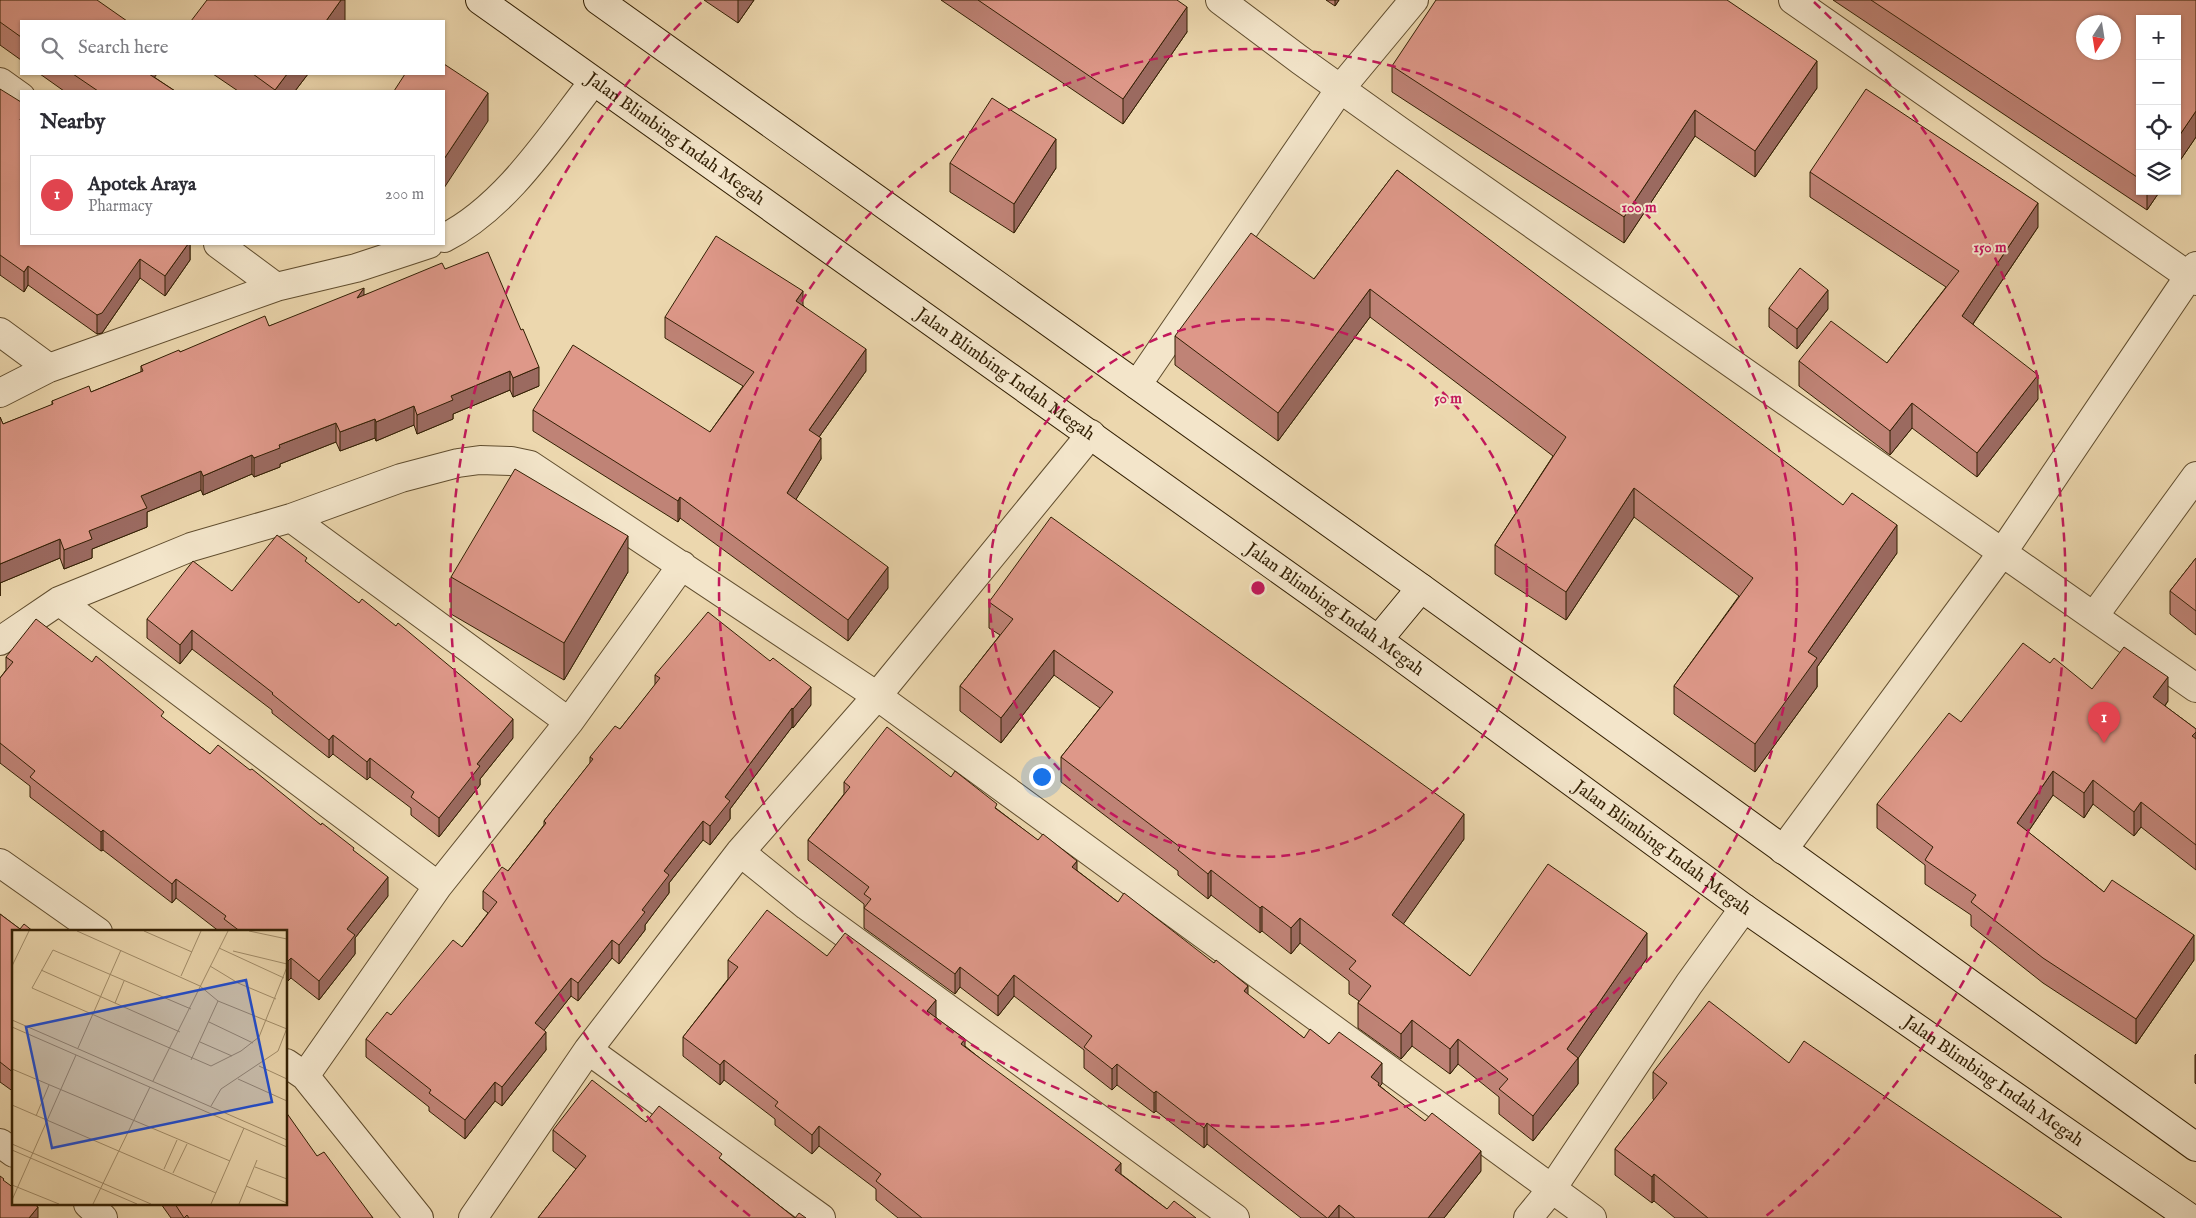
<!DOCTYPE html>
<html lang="en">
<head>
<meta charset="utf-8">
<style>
	body { margin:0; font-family:"IM FELL English",serif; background:#f7f7f7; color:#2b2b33 }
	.controls { position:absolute; right:15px; top:15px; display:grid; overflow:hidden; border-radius:0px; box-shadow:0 1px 4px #0004 }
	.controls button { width:45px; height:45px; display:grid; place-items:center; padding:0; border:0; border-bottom:1px solid #e1e1e2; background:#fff; color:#2b2b33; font:25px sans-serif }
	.compass { position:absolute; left:2076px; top:15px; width:45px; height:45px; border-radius:50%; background:#fff; box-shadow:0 1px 4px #0004; rotate:192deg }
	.you { position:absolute; left:1041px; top:776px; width:18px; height:18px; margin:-12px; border:4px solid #fff; border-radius:50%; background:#1a73e8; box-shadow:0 0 0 8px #1a73e833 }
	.badge { display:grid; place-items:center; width:32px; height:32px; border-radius:50%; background:#2563eb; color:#fff; font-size:16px; font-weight:700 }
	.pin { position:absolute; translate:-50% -41px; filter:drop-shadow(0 1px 2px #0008) }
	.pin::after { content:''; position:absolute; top:26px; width:18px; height:15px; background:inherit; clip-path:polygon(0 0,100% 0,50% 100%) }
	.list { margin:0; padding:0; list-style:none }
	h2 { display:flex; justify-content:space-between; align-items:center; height:65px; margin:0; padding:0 20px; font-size:21px }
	h2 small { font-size:16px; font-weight:400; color:#7c7c81 }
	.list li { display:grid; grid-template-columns:32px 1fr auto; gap:15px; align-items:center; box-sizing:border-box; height:80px; margin:0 10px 10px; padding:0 10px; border:1px solid #e1e1e2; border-radius:0px }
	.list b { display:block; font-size:19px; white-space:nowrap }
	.list p { margin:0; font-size:16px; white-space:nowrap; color:#7c7c81 }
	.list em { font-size:16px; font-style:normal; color:#7c7c81 }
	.icon { flex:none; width:28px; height:28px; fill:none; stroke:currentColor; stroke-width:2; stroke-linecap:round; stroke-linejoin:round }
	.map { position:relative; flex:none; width:2196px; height:1218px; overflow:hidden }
	.search { position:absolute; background:#fff; box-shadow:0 1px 4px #0004; left:20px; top:20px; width:425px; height:55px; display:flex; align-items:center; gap:12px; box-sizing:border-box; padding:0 18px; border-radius:0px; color:#7c7c81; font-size:19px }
	.panel { position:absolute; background:#fff; box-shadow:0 1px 4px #0004; left:20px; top:90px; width:425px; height:155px; border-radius:0px }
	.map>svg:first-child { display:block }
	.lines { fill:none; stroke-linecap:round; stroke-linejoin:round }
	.street-casing { stroke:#604d2e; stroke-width:30 }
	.secondary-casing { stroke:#321f03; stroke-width:30 }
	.street { stroke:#f3e5ca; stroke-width:28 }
	.secondary { stroke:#f3e5ca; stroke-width:28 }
	.wall { fill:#bf8376; stroke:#321f03 }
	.shaded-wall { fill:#9b6a60; stroke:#321f03 }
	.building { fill:#de9889; stroke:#321f03; fill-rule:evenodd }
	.ring { fill:none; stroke:#c2185b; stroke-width:2.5; stroke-dasharray:9 6 }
	.labels { text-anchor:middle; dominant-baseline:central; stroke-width:4; stroke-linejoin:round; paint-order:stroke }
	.street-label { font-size:18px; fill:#321f03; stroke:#f3e5ca }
	.inset-road { fill:none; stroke:#a28d6a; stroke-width:1 }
	.view { fill:#1d4ed8; fill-opacity:0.15; stroke:#1d4ed8; stroke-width:2.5 }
	.inset-edge { fill:none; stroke:#321f03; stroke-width:2.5 }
	.centre { fill:#c2185b; stroke:#f3e5ca; stroke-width:2.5 }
	.ring-label { font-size:15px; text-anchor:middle; font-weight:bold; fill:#c2185b; stroke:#f3e5ca; stroke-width:4; stroke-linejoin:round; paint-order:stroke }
</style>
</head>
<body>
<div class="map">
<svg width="2196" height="1218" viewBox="0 0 2196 1218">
	<rect width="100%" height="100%" fill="#ecd7ae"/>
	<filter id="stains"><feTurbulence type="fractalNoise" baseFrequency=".004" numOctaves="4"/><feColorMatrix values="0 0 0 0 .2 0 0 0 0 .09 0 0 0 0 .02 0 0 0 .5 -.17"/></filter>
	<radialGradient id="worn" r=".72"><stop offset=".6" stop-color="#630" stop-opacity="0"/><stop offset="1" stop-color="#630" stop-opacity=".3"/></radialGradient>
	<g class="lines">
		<!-- street casing -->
		<g class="street-casing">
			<path id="street" d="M1220,0L1300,60L1398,130L2196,688
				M1793,0L2196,281
				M0,82L21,97
				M444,238C506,207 551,136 593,82
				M218,244L276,287
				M0,332L49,368
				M1137,385L1340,89L1414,0
				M0,393L49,368L276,287L356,268L429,244
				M291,518L569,722
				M59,601L438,886
				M2094,616L2196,476
				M0,641L59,601L123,575L191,547L291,518L401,478L458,463L480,460L511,461L530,465L877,696L1592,1218
				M1783,850L2002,553L2196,266
				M740,852L807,906L1235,1218
				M0,863L98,932
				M588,1050L821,1218
				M286,1063L305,1076L419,1218
				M305,1076L438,886L569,722L682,565
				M0,1143L14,1153
				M88,1204L103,1218
				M473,1218L588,1050L740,852L877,696L1091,434
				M1528,1218L1551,1190L1689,984L1744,908"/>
		</g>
		<!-- secondary casing -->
		<g class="secondary-casing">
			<g id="secondary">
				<path id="s1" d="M480,0L1378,640L1744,908L2190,1218"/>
				<path d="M598,0L1421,588L2196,1147"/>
				<path d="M1378,640L1421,588"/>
			</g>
		</g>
		<!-- street -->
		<use href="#street" class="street"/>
		<!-- secondary -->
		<use href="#secondary" class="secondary"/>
	</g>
	<!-- wall -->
	<path class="wall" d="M0,0L21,21V60L0,45Z
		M704,0H754L738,23Z
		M941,0H1177L1187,32L1123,124Z
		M1326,0H1339L1335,6Z
		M1833,0H2196V137L2177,165V19H2140V191H2160L2147,210Z
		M1392,66L1817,88L1755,177L1695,136L1624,243L1392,92Z
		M40,74H157L154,77L175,91H64Z
		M213,74H308L295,91H238Z
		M0,89L21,244H190V260L165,296L140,278L102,333L97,334L28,285L24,292L0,275Z
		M950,163L1056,168L1014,233L950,192Z
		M1397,170L1897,553L1817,667V687L1755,772L1674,714V686L1739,596L1634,517L1566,620L1495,574V545L1553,456L1370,317L1278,441L1175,365V336L1314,279Z
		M1810,172L2038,227L1973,324L2038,399L1977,477L1912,428L1890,455L1799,386V361L1887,363L1946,287L1810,197Z
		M445,269L539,386L513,397L510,390L453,414V419L417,434L414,425L376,441L375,438L340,451L336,442L280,464V467L254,477L252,474L203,495L201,490L147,512V527L92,549V558L64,569L60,558L0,583V596V417L3,424L52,405V401L91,392L141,372V366L180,352L269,326Z
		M803,305L866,371L819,437L821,459L796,499L888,588L848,641L680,518L678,522L533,431V410L710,432L743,386L665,338V317Z
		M1769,308L1828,309L1797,349L1769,327Z
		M2196,558V635L2170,614V591Z
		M307,563L513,738L480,779V785L439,837L411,815V808L370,777L367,780L333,754L329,758L272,713V710L192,649L180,664L147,638V619L232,591Z
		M628,572L564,680L451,614V577Z
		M989,602L1464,839L1403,924L1470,976L1647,958L1578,1058V1084L1533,1141L1499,1114V1097L1458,1064L1450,1074L1412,1046L1401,1059L1358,1028V1003L1359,1001L1349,994V981L1300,943L1291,954L1262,931L1260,933L1211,895L1208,899L1178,875V871L1061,782V757L1100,708L1054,675L1001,743L960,711V686L1000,635L989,628Z
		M6,657L164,719L210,754L321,825L354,851L388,896L355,938V954L319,1000L291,978L288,981L286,980V932H220L176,898L172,903L103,850L101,851L30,797V786L0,763V678L6,670Z
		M2050,663L2092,689L2168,701L2165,706L2196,729V870L2141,827L2134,836L2093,804L2084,818L2053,795L2028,832L2104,892L2194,960L2136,1044L2043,983L1971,926V915L1925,884V865L1877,828V804L1961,722Z
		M655,675L811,705L793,728L792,727L730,809V819L710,845L703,840L669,883V893L645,925V930L619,964L612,958L578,1001L571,996L544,1030L546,1050L502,1106L495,1101L465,1139L429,1111V1107L366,1057V1039L462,947L488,913L483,909V891L508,871L544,825V821L590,763V757L620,729L655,685Z
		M951,777L997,809L1118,902L1248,995L1304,1038L1382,1084L1380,1086L1481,1171L1444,1218H1301L1207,1144L1204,1148L1156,1111L1154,1113L1117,1085L1112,1090L1084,1068V1050L1014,996L998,1016L960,987L955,994L864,928V904L808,860V840L844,794V782Z
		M0,914L20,929L34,932H14V1092L0,1082Z
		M827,956L936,1017L965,1046L1121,1174L1167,1209L1196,1218H898L876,1200V1189L819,1146L812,1154L775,1125V1119L724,1080L720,1085L683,1056V1037L728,979V960Z
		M2196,1054V1084L2195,1083V1055Z
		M1789,1063L2062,1218H1675L1654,1201L1652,1203L1615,1175V1149L1654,1100L1653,1099V1072Z
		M646,1122L722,1160L795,1218H806H538L576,1169L553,1151V1130Z
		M317,1156L373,1218H171L161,1204H286Z"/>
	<!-- shaded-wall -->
	<path class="shaded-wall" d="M341,0H345V21H326Z
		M738,0H754L738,23Z
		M1335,0H1339L1335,6Z
		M1187,7V32L1123,124V99Z
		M1817,61V88L1755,177V151Z
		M143,74H157L144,91Z
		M287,74H308L295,91H275V90Z
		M488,93V121L444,188V159Z
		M1695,110V136L1624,243V217Z
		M2196,111V137L2177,165V139Z
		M1056,139V168L1014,233V204Z
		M2147,191H2160L2147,210Z
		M2038,203V227L1962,340V316Z
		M188,244H190V260L165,296V276Z
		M140,259V278L102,333L97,334V315Z
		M28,266V285L24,292V272Z
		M364,288V306L357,298Z
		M1370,289V317L1278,441V413Z
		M1828,290V309L1797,349V329Z
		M803,291V312L796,301Z
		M866,349V371L809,451V430Z
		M539,367V386L513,397V378Z
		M510,371V390L453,414V419L417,434V415L451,396Z
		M2038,375V399L1977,477V453Z
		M1912,403V428L1890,455V431Z
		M414,406V425L376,441V422Z
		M375,419V438L340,451V432Z
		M336,423V442L280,464V467L254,477V458L279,445Z
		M821,438V459L787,514V493Z
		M252,455V474L203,495V476Z
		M201,471V490L147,512V527L92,549V558L64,569V550L89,531L141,496Z
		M1634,488V517L1566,620V592Z
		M680,497V518L678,522V501Z
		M1897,525V553L1817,667V687L1755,772V744L1808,652Z
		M628,536V572L564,680V643Z
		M60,539V558L0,583V596V564Z
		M888,567V588L848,641V620Z
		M192,630V649L180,664V645Z
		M1054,650V675L1001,743V718Z
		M2168,677V701L2153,721V697Z
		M811,687V705L793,728V709Z
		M792,708V727L730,809V819L710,845V826L725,797Z
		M513,719V738L480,779V785L439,837V818L477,764Z
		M2196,732V756L2192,736Z
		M333,735V754L329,758V740Z
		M370,758V777L367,780V762Z
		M2053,771V795L2017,848V823Z
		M2093,780V804L2084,818V793Z
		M2141,802V827L2134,836V812Z
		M1464,814V839L1392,940V915Z
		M703,821V840L669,883V893L645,925V930L619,964V945L642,910L664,871Z
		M103,830V850L101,851V832Z
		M1077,861V881L1072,867Z
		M1211,870V895L1208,899V874Z
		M388,877V896L355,938V954L319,1000V981L347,929Z
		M176,879V898L172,903V884Z
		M1262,906V931L1260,933V908Z
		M1300,918V943L1291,954V928Z
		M1647,933V958L1577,1060L1578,1058V1084L1533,1141V1116L1567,1049Z
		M2194,935V960L2136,1044V1019Z
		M612,940V958L578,1001V983Z
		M291,958V978L288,981V961Z
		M960,967V987L955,994V974Z
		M1014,975V996L998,1016V996Z
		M571,978V996L535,1042V1023Z
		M1248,986V1006L1244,991Z
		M936,1000V1019L927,1011Z
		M1412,1020V1046L1401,1059V1034Z
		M546,1032V1050L502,1106V1087Z
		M965,1039V1059L961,1044Z
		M1458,1039V1064L1450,1074V1049Z
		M724,1060V1080L720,1085V1065Z
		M1382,1063V1084L1379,1087L1371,1077Z
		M1117,1064V1085L1112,1090V1069Z
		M495,1082V1101L465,1139V1120Z
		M1156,1091V1111L1154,1113V1093Z
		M1207,1123V1144L1204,1148V1128Z
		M819,1126V1146L812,1154V1135Z
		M1481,1151V1171L1444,1218H1428Z
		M1121,1163V1182L1115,1170Z
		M1654,1174V1201L1652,1203V1177Z
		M1339,1205V1218H1328Z
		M38,1207V1218H29Z"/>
	<!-- building -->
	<path class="building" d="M0,0H97L127,21H21V37L0,22Z
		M207,0H341L326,21H191Z
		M978,0H1177L1187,7L1123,99Z
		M1436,0H1727L1817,61L1755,151L1695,110L1624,217L1392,66Z
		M1871,0H2196V111L2177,139V19H2140V179ZM2084,22H2114V52H2084Z
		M444,64L488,93L444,159V91H394L405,74H444Z
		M73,74H149L175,91H98Z
		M253,74H287L275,90Z
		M0,89L21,102V117L20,120H21V244H188L165,276L140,259L102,313L97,315L28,266L24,272L0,255Z
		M1866,89L2038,203L1962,316L2038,375L1977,453L1912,403L1890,431L1799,361L1831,321L1887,363L1959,271L1810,172Z
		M992,98L1056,139L1014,204L950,163Z
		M1397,170L1843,505L1852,493L1897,525L1808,652L1817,658L1755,744L1674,686L1753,578L1634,488L1566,592L1495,545L1566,437L1370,289L1278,413L1175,336L1251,233L1314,279Z
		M716,236L803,291L796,301L866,349L809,430L821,438L787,493L888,567L848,620L680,497L678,501L533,410L573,345L710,432L754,372L665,317Z
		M488,252L521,330L523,329L539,367L513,378L510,371L451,396L453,400L417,415L414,406L376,422L375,419L340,432L336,423L279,445L280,448L254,458L252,455L203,476L201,471L141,496L147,508L89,531L92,539L64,550L60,539L0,564V417L3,424L53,404L52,401L89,386L91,392L143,371L141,366L179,350L180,352L265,316L269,326L364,288L357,298L442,263L445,269Z
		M1800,268L1828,290L1797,329L1769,308Z
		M515,469L628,536L564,643L451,577Z
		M1051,517L1464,814L1392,915L1470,976L1548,864L1647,933L1567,1049L1578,1058L1533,1116L1499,1089L1508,1079L1458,1039L1450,1049L1412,1020L1401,1034L1358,1003L1371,986L1349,969L1356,961L1300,918L1291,928L1262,906L1260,908L1211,870L1208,874L1178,850L1180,847L1061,757L1113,692L1054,650L1001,718L960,686L1013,619L989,602Z
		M277,535L307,558L305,561L359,603L362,599L396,626L398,623L513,719L477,764L480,766L439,818L411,797L414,792L370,758L367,762L333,735L329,740L272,694L273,693L192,630L180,645L147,619L193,561L232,591Z
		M2196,558V611L2170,591Z
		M708,612L770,661L773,658L811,687L793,709L792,708L725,797L730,801L710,826L703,821L664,871L669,875L642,910L645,912L619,945L612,940L578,983L571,978L535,1023L546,1032L502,1087L495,1082L465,1120L429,1093L431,1090L366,1039L387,1012L391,1015L453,940L462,947L497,902L483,891L502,867L508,871L546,823L544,821L593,759L590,757L615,726L620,729L660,678L655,675Z
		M36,619L92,662L96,656L164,712L161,716L210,754L218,745L250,770L252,769L321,825L322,823L354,848L353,850L388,877L347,929L355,935L319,981L291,958L288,961L286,960V932H241L224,919L226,916L176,879L172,884L103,830L101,832L30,777L35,771L0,743V678L13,662L6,657Z
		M2023,643L2050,663L2054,658L2092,689L2124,647L2168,677L2153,697L2196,729V732L2192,736L2196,739V845L2141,802L2134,812L2093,780L2084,793L2053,771L2017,823L2104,892L2112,880L2194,935L2136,1019L2043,958L1971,902L1976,895L1925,860L1933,847L1877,804L1949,713L1961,722Z
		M887,727L951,777L955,771L997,804L995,808L1038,840L1043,834L1077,861L1072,867L1118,902L1124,893L1214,963L1216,960L1248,986L1244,991L1304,1038L1310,1029L1329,1044L1339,1032L1382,1063L1371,1077L1379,1083L1378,1085L1425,1121L1432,1113L1481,1151L1428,1218H1355L1339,1205L1328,1218H1327L1207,1123L1204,1128L1156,1091L1154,1093L1117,1064L1112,1069L1084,1047L1092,1036L1014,975L998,996L960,967L955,974L864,908L871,899L864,894L869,887L808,840L850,787L844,782Z
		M767,910L827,956L845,933L936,1000L927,1011L965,1039L961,1044L1121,1163L1115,1170L1167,1209L1174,1201L1196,1218H922L876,1181L881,1174L819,1126L812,1135L775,1106L778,1102L724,1060L720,1065L683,1037L738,967L728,960Z
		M0,914L20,929L24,924L34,932H14V1073L0,1062Z
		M1709,1001L1789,1063L1804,1041L2062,1218H1708L1654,1174L1652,1177L1615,1149L1667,1083L1653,1072Z
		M592,1080L646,1122L659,1106L722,1154L719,1158L795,1218L799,1213L806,1218H538L586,1156L553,1130Z
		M286,1112L317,1156L324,1152L373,1218H189L187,1215L184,1218L175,1204H286Z
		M0,1176L4,1179L3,1180L14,1188V1204H34L38,1207L29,1218H0Z"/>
	<!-- distance rings -->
	<g class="ring">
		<circle cx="1258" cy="588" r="269"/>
		<circle cx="1258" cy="588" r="539"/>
		<path d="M750 1216A808 808 0 0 1 702 2M1814 2A808 808 0 0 1 1766 1216"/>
	</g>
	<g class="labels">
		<!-- street labels -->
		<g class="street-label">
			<text stroke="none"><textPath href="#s1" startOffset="240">Jalan Blimbing Indah Megah</textPath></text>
			<text stroke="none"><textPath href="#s1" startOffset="645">Jalan Blimbing Indah Megah</textPath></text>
			<text stroke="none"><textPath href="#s1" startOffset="1050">Jalan Blimbing Indah Megah</textPath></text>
			<text stroke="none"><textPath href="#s1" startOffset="1455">Jalan Blimbing Indah Megah</textPath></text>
			<text stroke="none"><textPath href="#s1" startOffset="1860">Jalan Blimbing Indah Megah</textPath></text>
		</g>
	</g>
	<!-- overview -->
	<g transform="translate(12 930)">
		<rect width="275" height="275" fill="#ecd7ae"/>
		<path class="inset-road" d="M65,1L188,56L206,71L275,99M132,1L180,22M237,1L275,9M207,18L272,48M221,21L275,34M0,36L17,1M198,36L226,53L264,69M29,40L168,102M169,46L189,1M103,73L112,51M179,79L41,20L20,58L199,136L229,121L247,107L275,37M0,90L275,210M197,92L241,113M0,97L275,217M188,112L220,126M66,118L109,20M179,130L206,71M247,136L275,149M0,139L218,231M226,149L275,171M141,151L216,1M0,175L204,263M199,176L209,159L266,121L275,98M24,186L37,155M0,214L139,274M0,220L125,274M243,237L275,249M152,239L165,210M161,243L175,214M0,255L47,274M234,256L275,273M0,270L64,125M81,274L138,157M199,274L232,198M227,274L245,230"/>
		<path class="view" d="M234,50L260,172L40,218L14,97Z"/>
		<rect width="275" height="275" class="inset-edge"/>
	</g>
	<circle cx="1258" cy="588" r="8" class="centre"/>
	<g class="ring-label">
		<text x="1639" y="212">100 m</text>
		<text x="1990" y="252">150 m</text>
		<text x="1448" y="403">50 m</text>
	</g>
	<rect width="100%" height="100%" filter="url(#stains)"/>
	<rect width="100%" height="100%" fill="url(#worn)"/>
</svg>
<div class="controls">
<button>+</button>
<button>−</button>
<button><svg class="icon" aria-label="locate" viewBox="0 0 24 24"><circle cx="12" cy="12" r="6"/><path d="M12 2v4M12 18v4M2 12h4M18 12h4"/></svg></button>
<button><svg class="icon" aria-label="layers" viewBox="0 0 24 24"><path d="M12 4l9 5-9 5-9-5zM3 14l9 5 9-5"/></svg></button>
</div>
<svg class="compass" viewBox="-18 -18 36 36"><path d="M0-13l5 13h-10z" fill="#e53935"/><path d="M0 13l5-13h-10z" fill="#7c7c81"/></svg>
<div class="you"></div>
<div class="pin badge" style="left:2104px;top:743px;background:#e0444e">1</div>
<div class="search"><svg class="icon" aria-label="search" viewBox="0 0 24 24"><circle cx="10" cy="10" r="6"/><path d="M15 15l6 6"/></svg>Search here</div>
<section class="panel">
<h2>Nearby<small></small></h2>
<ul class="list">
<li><span class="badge" style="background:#e0444e">1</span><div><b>Apotek Araya</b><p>Pharmacy</p></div><em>200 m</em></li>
</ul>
</section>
</div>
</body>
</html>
